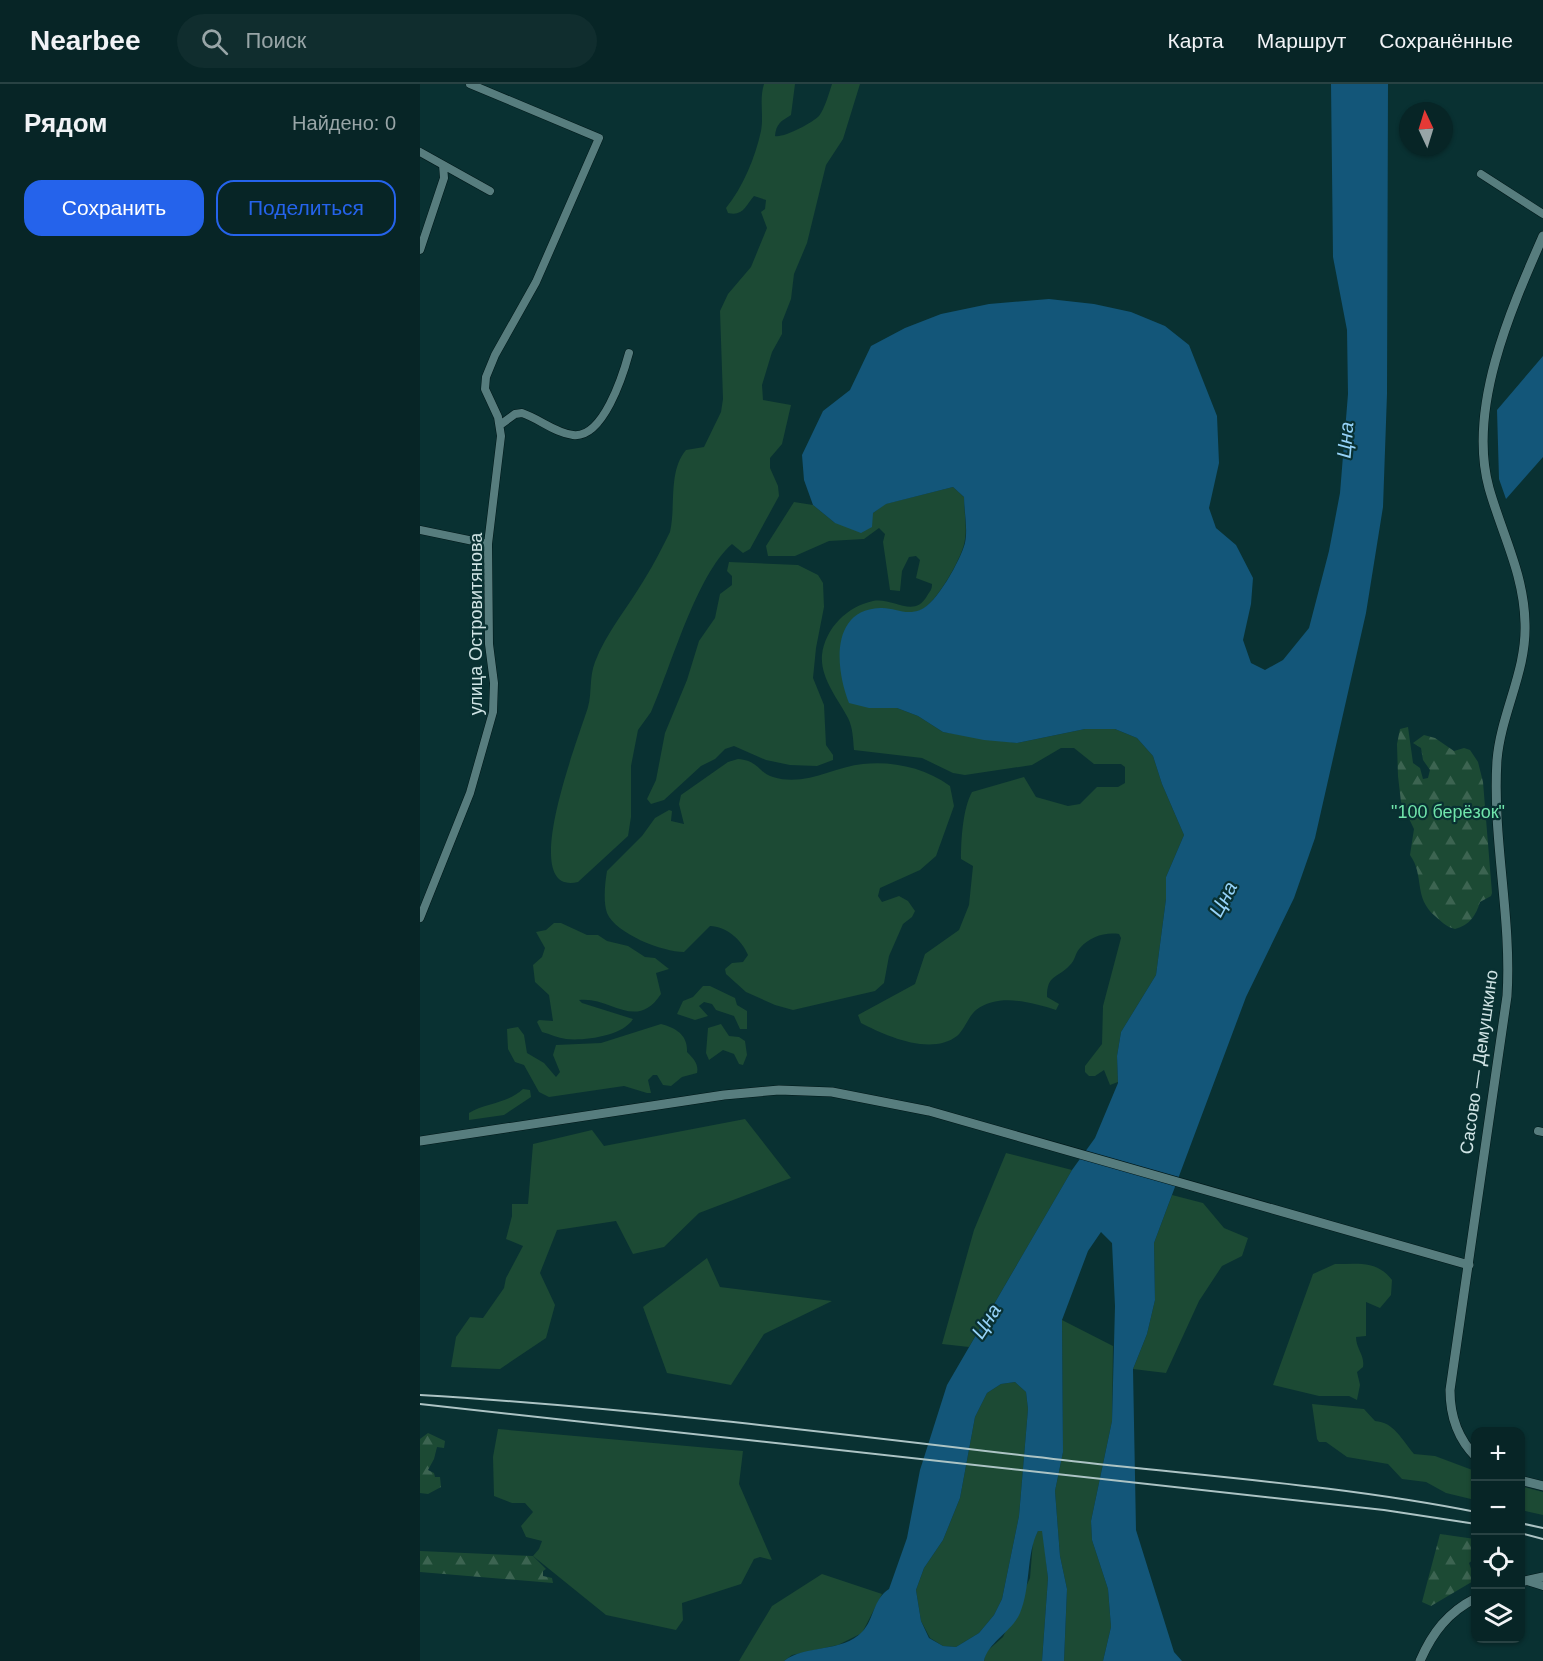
<!DOCTYPE html>
<html lang="ru">
<head>
<meta charset="utf-8">
<style>
	body { margin:0; font-family:Helvetica,sans-serif; background:#102d2e; color:#f1f3f6 }
	.controls { position:absolute; right:18px; bottom:18px; display:grid; overflow:hidden; border-radius:12px; box-shadow:0 2px 4px #0004 }
	.controls button { width:54px; height:54px; display:grid; place-items:center; padding:0; border:0; border-bottom:2px solid #284243; background:#072526; color:#f1f3f6; font:30px sans-serif }
	.compass { position:absolute; left:979px; top:18px; width:54px; height:54px; border-radius:50%; background:#072526; box-shadow:0 2px 4px #0004; rotate:356deg }
	.list { margin:0; padding:0; list-style:none }
	h2 { display:flex; justify-content:space-between; align-items:center; height:78px; margin:0; padding:0 24px; font-size:26px }
	h2 small { font-size:20px; font-weight:400; color:#98a5a7 }
	.actions { display:flex; gap:12px; padding:18px 24px }
	.actions a { flex:1; padding:14px 0; border:2px solid #2563eb; border-radius:18px; text-align:center; font-size:21px; color:#2563eb }
	.actions .main { background:#2563eb; color:#fff }
	.icon { flex:none; width:33px; height:33px; fill:none; stroke:currentColor; stroke-width:2; stroke-linecap:round; stroke-linejoin:round }
	.map { position:relative; flex:none; width:1123px; height:1577px; overflow:hidden }
	header { display:flex; align-items:center; gap:36px; box-sizing:border-box; height:84px; padding:0 30px; background:#072526; border-bottom:2px solid #284243 }
	header strong { font-size:28px }
	nav { display:flex; gap:33px; margin-inline-start:auto; font-size:21px }
	.search { width:420px; height:54px; background:#102d2e; display:flex; align-items:center; gap:15px; box-sizing:border-box; padding:0 21px; border-radius:33px; color:#98a5a7; font-size:22px }
	main { display:flex }
	aside { flex:1; background:#072526 }
	.map>svg:first-child { display:block }
	.green { fill:#1c4a34 }
	.forest { fill:url(#forest-firs) }
	.water { fill:#135679; fill-rule:evenodd }
	.lines { fill:none; stroke-linecap:round; stroke-linejoin:round }
	.minor-casing { stroke:#001819; stroke-width:9 }
	.tertiary-casing { stroke:#001819; stroke-width:10 }
	.minor { stroke:#577d7e; stroke-width:8 }
	.tertiary { stroke:#577d7e; stroke-width:9 }
	.rail { stroke:#adc4c5; stroke-width:2 }
	.labels { text-anchor:middle; dominant-baseline:central; stroke-width:4.5; stroke-linejoin:round; paint-order:stroke }
	.street-label { font-size:18px; fill:#d0e4e5; stroke:#093132 }
	.park-label { font-size:18px; fill:#70e5ab; stroke:#093132 }
	.water-label { font-size:20px; font-style:italic; fill:#96d3f9; stroke:#093132 }
</style>
</head>
<body>
<header>
<strong>Nearbee</strong>
<div class="search"><svg class="icon" aria-label="search" viewBox="0 0 24 24"><circle cx="10" cy="10" r="6"/><path d="M15 15l6 6"/></svg>Поиск</div>
<nav><a>Карта</a><a>Маршрут</a><a>Сохранённые</a></nav>
</header>
<main>
<aside>
<h2>Рядом<small>Найдено: 0</small></h2>
<ul class="list">
</ul>
<div class="actions"><a class="main">Сохранить</a><a>Поделиться</a></div>
</aside>
<div class="map">
<svg width="1123" height="1577" viewBox="0 0 1123 1577">
	<defs>
		<pattern id="forest-firs" width="22" height="20" patternUnits="userSpaceOnUse" patternTransform="scale(1.5)"><rect width="22" height="20" fill="#1c4a34"/><path d="M5 1l3.5 6h-7zM16 11l3.5 6h-7z" fill="#3c6451"/></pattern>
	</defs>
	<rect width="100%" height="100%" fill="#093132"/>
	<!-- green -->
	<path class="green" d="M344,0H375L371,31C361,37 356,40 355,52C364,54 392,39 399,32C405,24 409,9 412,0H440L423,55L406,81L387,159L374,190L371,215L362,238V250L352,268L342,301L343,316L371,321L362,360L350,374V384L358,402L359,412L330,465L323,469L312,460C276,491 251,583 231,628L218,646L211,682V733L208,752L158,798C95,813 161,648 168,623C172,609 169,593 175,578C186,549 208,523 224,496C234,480 242,464 250,448C256,422 248,387 266,366L284,363L301,328L303,315L300,227L308,210L331,183L347,144L341,128L345,125L346,116L334,112C326,121 323,133 308,129L306,124C323,103 335,74 341,47C344,31 339,16 344,0Z
		M533,403L544,413C544,427 547,442 545,455C544,471 516,520 501,526C488,532 473,526 459,524L449,624H477L498,632L523,648L597,659L665,645H695L717,654L733,672L742,700L764,751L746,793V815L736,891L701,948L697,972L698,998L690,1001L684,986L675,992H669L665,988V982L682,960L683,922L701,854L699,850C684,848 670,853 660,864C655,869 655,877 650,881C637,895 627,890 627,913L639,920L636,926C612,918 578,909 556,926C548,933 545,945 537,952C511,972 466,952 441,939L438,931L495,900L505,870L539,846L549,821L553,782L541,775C541,755 543,724 552,708L604,693L616,713L648,722L660,720L677,703H698L705,699V683L701,680H674L654,664H641L612,681L545,691L533,689L502,674L434,666C433,655 433,644 428,634C418,615 400,594 402,571C405,544 428,522 453,517C473,513 494,535 507,512C510,507 512,506 512,500L496,494L500,476L496,472L489,473L482,487L480,507L470,506L463,458L465,450L459,444L444,455L409,457L375,472H348L346,462L374,418L393,421L415,439L453,429L465,420Z
		M309,478L378,481L398,491L403,499L404,523L396,564L393,594L404,621L406,661L413,671V676L397,682L370,681L346,676L314,662L305,665L295,675L281,682L244,716L231,720L227,715L236,696L245,649L267,596L279,557L295,534L300,510L312,501V492L307,487Z
		M318,675C340,677 338,689 353,693C385,703 413,683 443,680C474,677 505,684 530,702L534,722L516,772L500,786L460,804L458,812L462,818L479,812L488,817L495,827L492,833L483,840L469,872L464,899L455,907L373,926L355,921L326,908L306,890L305,885L312,879L323,878L328,871C322,856 306,842 290,842L264,868C243,868 196,850 187,829C183,817 185,799 187,787L222,752L235,734L249,726L252,727L251,737L264,740L259,720L261,711L308,678Z
		M134,839H141L167,851H178L187,857L208,862L225,873L235,874L249,885L236,889L241,910C216,948 191,912 159,916L162,919L213,935C203,952 164,957 146,955C138,954 130,950 122,948L117,938L119,936L133,937L129,911L115,898L113,881L122,873L125,864L116,848L126,846Z
		M283,902H290L315,914L317,921L327,927V945H320L314,932L296,926L292,920L284,918L279,922L288,932L275,936L257,930L263,917L273,913Z
		M241,940C256,944 268,951 267,968C273,974 279,980 277,989L262,993L251,1002L243,1001L237,991H233L228,996L231,1009H227L204,1002L129,1013L119,1008L104,981L95,978L88,965L87,945L98,943L104,951L107,969L124,979L136,993L140,988L133,971L136,961L181,959Z
		M301,940L309,952L319,953L325,957L327,971L323,981L319,980L314,970L303,966L289,976L286,969L288,944Z
		M103,1005L110,1006L111,1013L84,1031L49,1036V1029C67,1018 87,1020 103,1005Z
		M325,1035L371,1094L279,1129L244,1163L213,1170L196,1137L137,1146L120,1189L135,1221L126,1254L80,1285L31,1283L36,1253L50,1233L63,1234L84,1204L86,1194L103,1162L86,1155L92,1132V1120H108L113,1060L172,1046L184,1062Z
		M586,1069L652,1086L549,1263L522,1260L554,1146Z
		M752,1111L783,1119L804,1144L828,1154L822,1172L802,1182L779,1217L746,1289L713,1285L727,1250L735,1216L734,1159Z
		M287,1174L300,1203L412,1217L344,1250L311,1301L247,1289L223,1223Z
		M915,1180C938,1180 957,1176 972,1196L971,1211L960,1224L946,1218V1252L936,1253C936,1265 945,1271 943,1283L937,1288L940,1301L937,1316L929,1312H899L853,1301L893,1190Z
		M642,1236L693,1262L692,1337L671,1437L672,1456L688,1505L691,1543L683,1577H644L647,1505L640,1472L635,1407L643,1368Z
		M595,1298L606,1308L608,1325L599,1432L582,1515L574,1531L559,1549L536,1563L523,1562L510,1554L501,1537L496,1506L504,1484L523,1456L540,1414L555,1333L567,1309L581,1300Z
		M892,1320L944,1325L955,1337C974,1338 982,1356 994,1370L1015,1372L1055,1387V1416L1026,1409L1006,1398L982,1395L968,1380L927,1373L906,1358H899L897,1355Z
		M78,1345L323,1367L319,1400L352,1476L340,1473L334,1475L321,1500L262,1519L263,1536L256,1546L186,1531L113,1472L119,1465L122,1457L106,1453L101,1442L113,1428L105,1419H92L74,1412L73,1373Z
		M1100,1402L1123,1408V1431L1101,1426Z
		M618,1447H623L628,1494L622,1577H564L566,1568L583,1553L610,1494L613,1457Z
		M402,1490L462,1510L442,1549L418,1561L372,1571L364,1577H319L352,1522Z"/>
	<!-- forest -->
	<path class="forest" d="M988,643L993,679L1000,684L1003,695L1008,694L1010,686L1003,676L1001,664L993,659L1004,651L1015,654L1034,667L1044,664L1050,666L1058,678L1063,698L1072,809L1071,812L1060,818C1056,831 1050,841 1035,845C1026,843 1022,838 1015,832C993,813 1005,792 990,771L994,745L981,718L978,692L977,660L980,645Z
		M8,1349L25,1357L24,1364L17,1363L14,1375L8,1386L14,1389L15,1393H20L21,1403L8,1410L0,1409V1355Z
		M1020,1450L1055,1455V1474L1049,1479L1055,1496L1011,1522L1002,1518Z
		M0,1467L113,1472L126,1485L123,1487V1492L132,1494L133,1499L0,1488Z"/>
	<!-- water -->
	<path class="water" d="M911,0H968L967,310L963,423L946,529L895,754L874,814L826,913L734,1159L735,1216L727,1250L713,1285L716,1446L754,1568L762,1577H683L691,1543L688,1505L672,1456L671,1437L692,1337L695,1222L692,1159L681,1148L668,1167L642,1236L643,1368L635,1407L640,1472L647,1505L644,1577H622L628,1494L622,1447H618C606,1470 611,1503 600,1529C592,1548 568,1558 564,1577H364C386,1560 422,1569 442,1548C454,1536 453,1515 469,1505L487,1454L500,1386L527,1301L652,1086L675,1054L698,999L697,972L701,948L736,891L746,815V793L764,751L742,700L733,672L717,654L695,645H665L597,659L564,656L523,648L498,632L477,624H449L429,619C416,587 409,526 460,524C474,523 485,532 500,526C516,521 541,475 545,459C548,445 544,427 544,413L533,403L466,420L453,429L452,443L441,449L415,439L393,421L384,396L382,371L403,327L430,306L451,262L485,244L521,230L569,220L629,215L674,220L711,228L745,242L769,261L797,332L799,379L789,424L796,444L816,461L833,494L831,520L823,556L831,579L845,586L863,576L889,544L909,467L920,409L928,310L927,246L913,173ZM595,1298L606,1308L608,1325L599,1432L582,1515L574,1531L559,1549L536,1563L523,1562L509,1554L501,1537L496,1506L504,1484L523,1456L540,1414L555,1333L567,1309L581,1300Z
		M1123,272V373L1086,415L1079,395L1077,326Z"/>
	<g class="lines">
		<!-- minor casing -->
		<g class="minor-casing">
			<path id="minor" d="M0,68L70,107
				M1061,90L1123,130
				M0,166L24,94L23,81
				M80,341L95,330L102,329C120,335 135,349 153,351C183,355 203,291 209,269
				M0,446L68,460
				M0,834L50,709L73,628L74,599L69,560L68,460L81,352L78,333L65,305L66,293L75,271L116,198L179,54L50,0
				M1118,1047L1123,1048
				M1107,1497L1123,1502"/>
		</g>
		<!-- tertiary casing -->
		<g class="tertiary-casing">
			<path id="tertiary" d="M0,1057L304,1011L359,1006L412,1008L509,1027L1049,1181
				M1056,1373C1037,1354 1030,1332 1030,1306L1087,912C1092,833 1072,755 1077,676C1081,629 1107,587 1105,539C1104,490 1082,450 1069,404C1047,324 1091,225 1123,152
				M1100,1396L1123,1402
				M1100,1498L1123,1493
				M1000,1577C1012,1549 1028,1528 1056,1514"/>
		</g>
		<!-- minor -->
		<use href="#minor" class="minor"/>
		<!-- tertiary -->
		<use href="#tertiary" class="tertiary"/>
		<!-- rail -->
		<path class="rail" d="M0,1311C215,1324 429,1351 643,1376C780,1392 920,1401 1056,1428
			M0,1320L964,1426L1056,1440
			M1100,1439L1123,1444
			M1100,1449L1123,1455"/>
	</g>
	<g class="labels">
		<!-- street labels -->
		<g class="street-label">
			<text transform="translate(56 540) rotate(-90)">улица Островитянова</text>
			<text transform="translate(1059 978) rotate(-82)">Сасово — Демушкино</text>
		</g>
		<!-- park labels -->
		<g class="park-label">
			<text x="1028" y="728">"100 берёзок"</text>
		</g>
		<!-- water labels -->
		<g class="water-label">
			<text transform="translate(925 356) rotate(-85)">Цна</text>
			<text transform="translate(803 815) rotate(-62)">Цна</text>
			<text transform="translate(566 1237) rotate(-57)">Цна</text>
		</g>
	</g>
</svg>
<div class="controls">
<button>+</button>
<button>−</button>
<button><svg class="icon" aria-label="locate" viewBox="0 0 24 24"><circle cx="12" cy="12" r="6"/><path d="M12 2v4M12 18v4M2 12h4M18 12h4"/></svg></button>
<button><svg class="icon" aria-label="layers" viewBox="0 0 24 24"><path d="M12 4l9 5-9 5-9-5zM3 14l9 5 9-5"/></svg></button>
</div>
<svg class="compass" viewBox="-18 -18 36 36"><path d="M0-13l5 13h-10z" fill="#e53935"/><path d="M0 13l5-13h-10z" fill="#98a5a7"/></svg>
</div>
</main>
</body>
</html>
